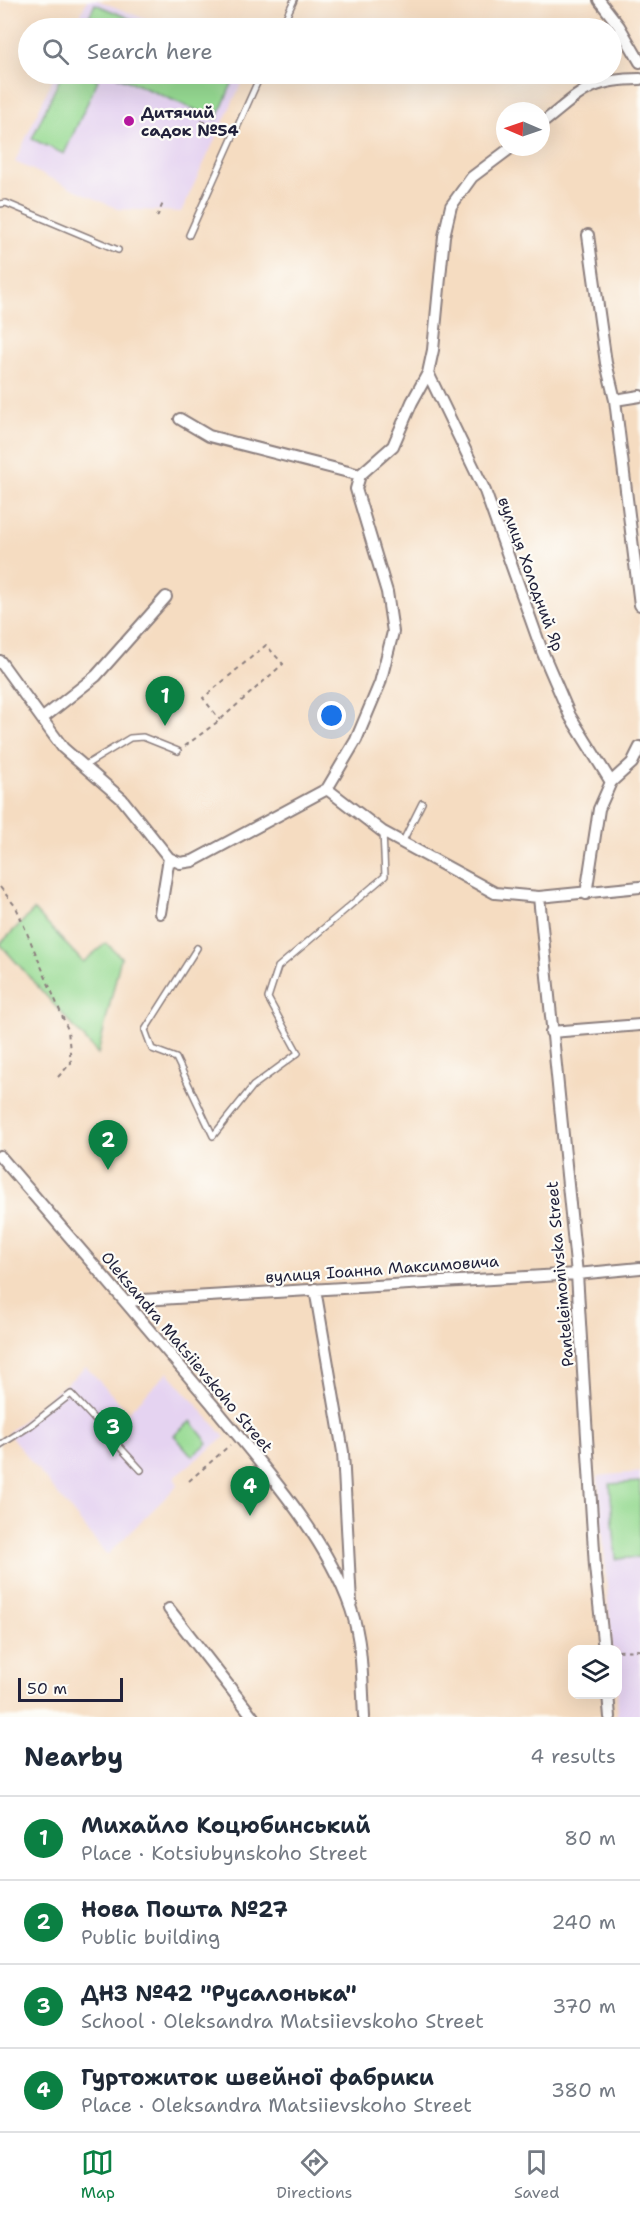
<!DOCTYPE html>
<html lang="en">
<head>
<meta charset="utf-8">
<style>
	body { margin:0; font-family:"Shantell Sans",sans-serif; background:#f2f2f3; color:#1f2937 }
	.controls { position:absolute; right:18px; bottom:18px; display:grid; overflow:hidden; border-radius:12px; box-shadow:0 6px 24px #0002 }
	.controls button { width:54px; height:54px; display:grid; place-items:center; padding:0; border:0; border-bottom:2px solid #e0e1e3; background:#fff; color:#1f2937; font:30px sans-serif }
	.compass { position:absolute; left:496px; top:102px; width:54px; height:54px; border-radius:50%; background:#fff; box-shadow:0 6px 24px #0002; rotate:272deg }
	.scale { position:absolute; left:18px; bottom:15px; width:105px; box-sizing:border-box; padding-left:6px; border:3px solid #22223b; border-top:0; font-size:16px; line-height:21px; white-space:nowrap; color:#22223b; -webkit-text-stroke:4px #fdfcf7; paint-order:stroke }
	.you { position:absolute; left:332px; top:716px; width:21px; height:21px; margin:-15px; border:4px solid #fff; border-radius:50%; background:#1a73e8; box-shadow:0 0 0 9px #1a73e833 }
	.badge { display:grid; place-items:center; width:39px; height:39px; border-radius:50%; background:#0b8043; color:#fff; font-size:20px; font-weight:700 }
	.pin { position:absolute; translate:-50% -50px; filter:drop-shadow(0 2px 3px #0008) }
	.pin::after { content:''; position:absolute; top:32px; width:21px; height:18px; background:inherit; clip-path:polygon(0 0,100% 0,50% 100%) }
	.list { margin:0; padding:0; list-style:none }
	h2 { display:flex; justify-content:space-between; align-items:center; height:78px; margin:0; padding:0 24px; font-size:26px }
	h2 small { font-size:20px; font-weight:400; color:#747a83 }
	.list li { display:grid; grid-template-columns:39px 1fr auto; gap:18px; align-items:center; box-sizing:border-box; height:84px; padding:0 24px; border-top:2px solid #e0e1e3 }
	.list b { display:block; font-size:22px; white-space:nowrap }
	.list p { margin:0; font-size:20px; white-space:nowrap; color:#747a83 }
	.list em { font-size:20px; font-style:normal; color:#747a83 }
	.icon { flex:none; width:33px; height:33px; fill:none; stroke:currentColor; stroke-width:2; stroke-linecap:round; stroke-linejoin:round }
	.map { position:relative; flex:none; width:640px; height:1717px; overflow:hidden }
	.search { position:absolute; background:#fff; box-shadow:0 6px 24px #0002; left:18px; right:18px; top:18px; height:66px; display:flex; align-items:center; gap:15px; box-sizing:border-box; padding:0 21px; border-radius:33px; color:#747a83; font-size:22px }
	.sheet { height:414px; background:#fff }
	nav { display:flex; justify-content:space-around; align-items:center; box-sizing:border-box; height:84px; border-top:2px solid #e0e1e3; background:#fff; font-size:16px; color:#747a83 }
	nav a { display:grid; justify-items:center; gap:3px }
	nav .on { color:#0b8043 }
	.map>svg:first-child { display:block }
	.built { fill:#e5d3f1 }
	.green { fill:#96da92; stroke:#5c7e66; stroke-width:1.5 }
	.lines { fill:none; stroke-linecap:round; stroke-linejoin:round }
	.service-casing { stroke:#8c7f7e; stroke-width:8 }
	.minor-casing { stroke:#8c7f7e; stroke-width:14 }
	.path { stroke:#8c7f7e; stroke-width:2; stroke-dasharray:4.5 4.5; stroke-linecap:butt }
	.service { stroke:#fff; stroke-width:5 }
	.minor { stroke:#fff; stroke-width:10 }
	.poi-dot { fill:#b5179e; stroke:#fdfcf7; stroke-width:2 }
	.labels { text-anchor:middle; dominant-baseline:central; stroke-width:4.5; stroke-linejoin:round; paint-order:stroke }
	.poi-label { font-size:16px; font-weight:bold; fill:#22223b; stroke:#fdfcf7; text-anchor:start }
	.street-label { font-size:16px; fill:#22223b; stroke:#fdfcf7 }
</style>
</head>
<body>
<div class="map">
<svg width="640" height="1717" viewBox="0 0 640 1717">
	<rect width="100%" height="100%" fill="#fdfcf7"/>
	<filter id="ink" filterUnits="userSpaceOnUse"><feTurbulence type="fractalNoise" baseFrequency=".0167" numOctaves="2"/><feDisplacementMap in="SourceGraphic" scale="12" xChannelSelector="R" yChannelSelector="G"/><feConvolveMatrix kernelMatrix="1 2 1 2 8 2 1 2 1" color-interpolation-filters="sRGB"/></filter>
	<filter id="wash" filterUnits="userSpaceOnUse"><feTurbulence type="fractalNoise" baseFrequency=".008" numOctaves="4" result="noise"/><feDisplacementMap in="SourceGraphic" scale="24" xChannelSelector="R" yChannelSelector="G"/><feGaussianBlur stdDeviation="1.35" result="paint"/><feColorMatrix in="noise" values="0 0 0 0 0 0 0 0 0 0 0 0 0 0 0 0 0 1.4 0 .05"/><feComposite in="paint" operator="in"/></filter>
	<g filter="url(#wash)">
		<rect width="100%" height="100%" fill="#f5dcc1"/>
		<!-- built -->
		<path class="built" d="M87,0H97L168,28H75Z
			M55,74H228L243,80L181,212L118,209L15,162Z
			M86,1367L128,1412L168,1372L225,1437L174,1477L178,1485L107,1555L8,1433Z
			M640,1472V1717H617L618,1650L612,1649L598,1476Z"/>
		<!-- green -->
		<path class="green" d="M95,4L152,28H84Z
			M62,74H84L98,80L64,154L32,139Z
			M112,74H215L233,81L217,119Z
			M34,910L83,962L106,943L121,957L98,1054L0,944Z
			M191,1421L208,1443L192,1456L174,1435Z
			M640,1482V1557L616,1559L610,1484Z"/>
	</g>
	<g filter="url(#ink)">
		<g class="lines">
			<!-- service casing -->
			<g class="service-casing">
				<path id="service" d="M281,28L294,0
					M0,204L6,203L118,250
					M189,235L261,74
					M84,766L130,738L143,737L178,751
					M402,843L422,803
					M197,948L145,1030L152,1049L176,1058L213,1136L253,1086L298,1053L268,998L278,967L385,876L383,832
					M0,1445L30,1426L71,1394L141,1470"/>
			</g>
			<!-- minor casing -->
			<g class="minor-casing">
				<path id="minor" d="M599,0L619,26L640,62
					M541,124C580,94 587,79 640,79
					M588,235L606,363L615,400L640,605
					M428,373L485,491L542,651L570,716L611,782
					M615,400L640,396
					M180,419L209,436L360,475
					M0,661L63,748L122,799L169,858L160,913
					M43,718L96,676L166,597
					M327,789L383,832L495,893L539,897L640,887
					M169,858L180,863L193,861L327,789L356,740L380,683L393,632L387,592L356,489L360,475L393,446L412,402L428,373L433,350L444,236L451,206L472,177L512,147
					M586,894L599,809L611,782L632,763L640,747
					M539,897L577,1274L595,1567L604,1650
					M551,1032L640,1025
					M0,1156C71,1238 142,1321 212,1404C262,1466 325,1534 351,1609C363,1644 362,1681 364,1717
					M315,1289L343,1452L351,1603
					M126,1301L577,1274L640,1268
					M169,1609L253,1717
					M608,1694L610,1717"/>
			</g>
			<!-- path -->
			<path class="path" d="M95,74L109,80
				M201,121L216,127
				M157,217L163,203
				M185,746L220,720L283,664L266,645L203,698L220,720
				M0,887L16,907L68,1030L71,1063L58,1077
				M189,1481L230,1445
				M618,1651L640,1650"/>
			<!-- service -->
			<use href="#service" class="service"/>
			<!-- minor -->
			<use href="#minor" class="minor"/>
		</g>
	</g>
	<!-- markers -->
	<circle class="poi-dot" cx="129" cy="121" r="6"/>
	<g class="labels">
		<!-- poi labels -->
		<g class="poi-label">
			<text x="141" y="112">Дитячий<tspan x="141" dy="18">садок №54</tspan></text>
		</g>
		<!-- street labels -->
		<g class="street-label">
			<text transform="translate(531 574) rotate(70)">вулиця Холодний Яр</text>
			<text transform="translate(382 1269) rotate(-4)">вулиця Іоанна Максимовича</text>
			<text transform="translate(560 1274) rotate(-95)">Panteleimonivska Street</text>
			<text transform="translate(187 1352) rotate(50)">Oleksandra Matsiievskoho Street</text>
		</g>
	</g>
</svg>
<div class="controls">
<button><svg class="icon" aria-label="layers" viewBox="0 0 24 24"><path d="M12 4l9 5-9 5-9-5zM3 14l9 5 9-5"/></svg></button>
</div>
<svg class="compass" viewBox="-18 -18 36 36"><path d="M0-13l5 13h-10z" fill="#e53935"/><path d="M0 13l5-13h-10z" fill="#747a83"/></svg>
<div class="scale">50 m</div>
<div class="you"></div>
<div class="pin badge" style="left:165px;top:726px">1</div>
<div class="pin badge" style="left:108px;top:1170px">2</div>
<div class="pin badge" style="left:113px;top:1457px">3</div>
<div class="pin badge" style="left:250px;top:1516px">4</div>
<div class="search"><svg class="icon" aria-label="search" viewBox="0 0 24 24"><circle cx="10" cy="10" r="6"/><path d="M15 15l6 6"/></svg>Search here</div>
</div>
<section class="sheet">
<h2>Nearby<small>4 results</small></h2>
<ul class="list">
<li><span class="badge">1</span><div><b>Михайло Коцюбинський</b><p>Place · Kotsiubynskoho Street</p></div><em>80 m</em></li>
<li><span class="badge">2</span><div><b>Нова Пошта №27</b><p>Public building</p></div><em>240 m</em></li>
<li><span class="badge">3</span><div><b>ДНЗ №42 &quot;Русалонька&quot;</b><p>School · Oleksandra Matsiievskoho Street</p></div><em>370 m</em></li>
<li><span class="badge">4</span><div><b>Гуртожиток швейної фабрики</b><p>Place · Oleksandra Matsiievskoho Street</p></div><em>380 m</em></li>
</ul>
</section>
<nav>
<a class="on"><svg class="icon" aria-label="map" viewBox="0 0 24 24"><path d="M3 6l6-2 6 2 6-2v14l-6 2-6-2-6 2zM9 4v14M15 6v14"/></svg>Map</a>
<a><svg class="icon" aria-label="directions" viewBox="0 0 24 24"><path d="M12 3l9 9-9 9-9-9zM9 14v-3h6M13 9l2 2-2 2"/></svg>Directions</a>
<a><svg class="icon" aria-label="saved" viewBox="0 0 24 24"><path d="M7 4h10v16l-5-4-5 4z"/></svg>Saved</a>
</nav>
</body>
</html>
